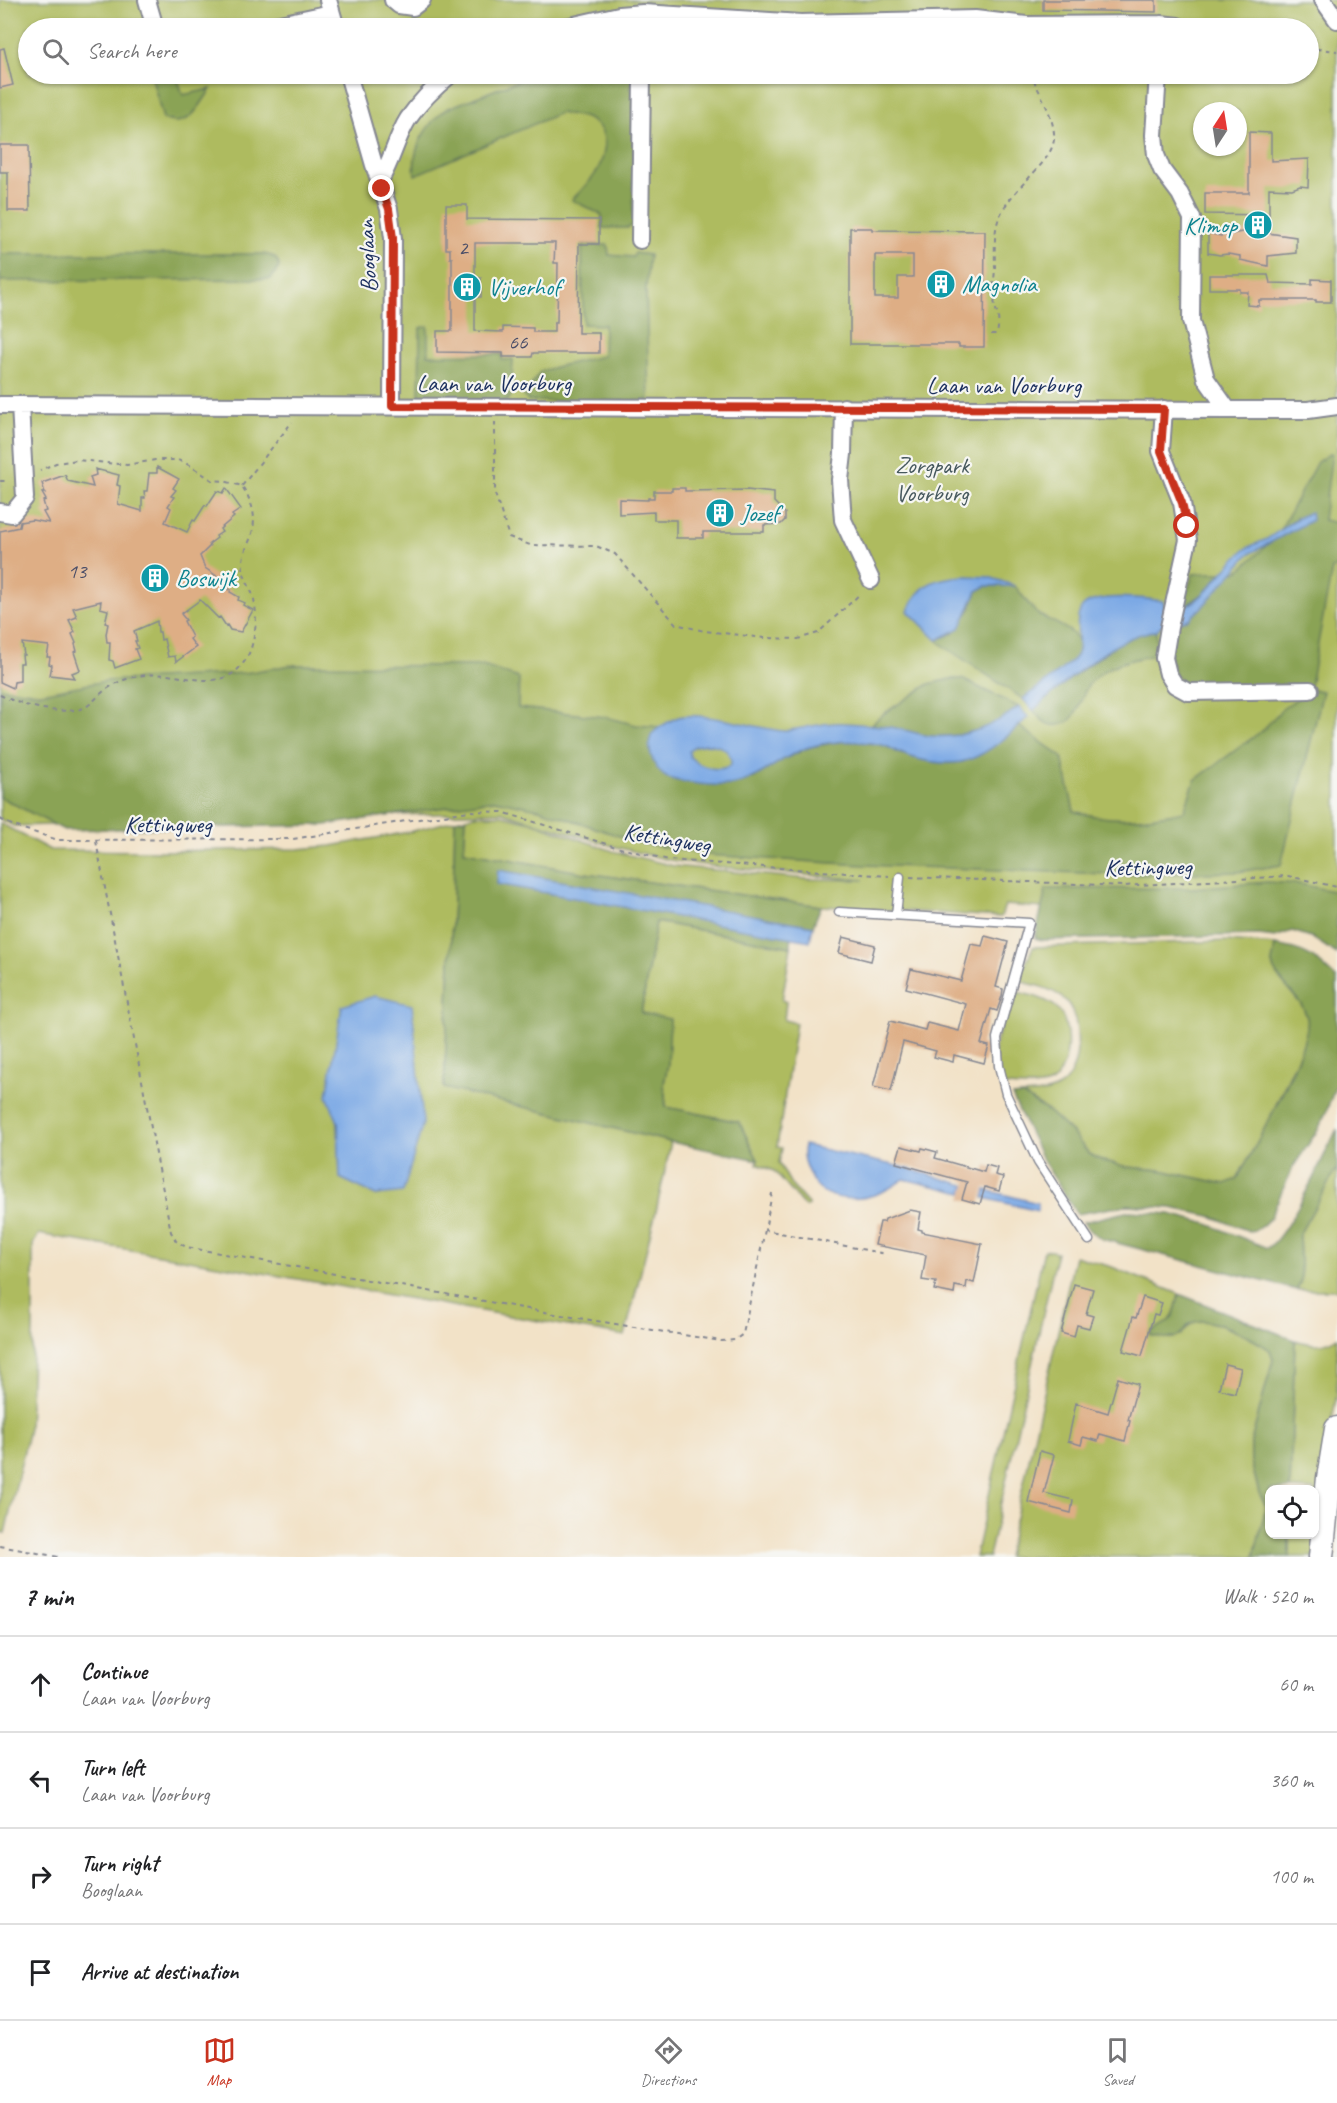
<!DOCTYPE html>
<html lang="en">
<head>
<meta charset="utf-8">
<style>
	body { margin:0; font-family:Caveat,sans-serif; background:#f6f6f6; color:#202124 }
	.controls { position:absolute; right:18px; bottom:18px; display:grid; overflow:hidden; border-radius:12px; box-shadow:0 2px 4px #0004 }
	.controls button { width:54px; height:54px; display:grid; place-items:center; padding:0; border:0; border-bottom:2px solid #e0e0e0; background:#fff; color:#202124; font:30px sans-serif }
	.compass { position:absolute; left:1193px; top:102px; width:54px; height:54px; border-radius:50%; background:#fff; box-shadow:0 2px 4px #0004; rotate:12deg }
	.stop { position:absolute; width:18px; height:18px; margin:-14px; border:4px solid #c8321e; border-radius:50%; background:#fff }
	.stop.end { background:#c8321e; border-color:#fff; box-shadow:0 2px 6px #0008 }
	.list { margin:0; padding:0; list-style:none }
	h2 { display:flex; justify-content:space-between; align-items:center; height:78px; margin:0; padding:0 24px; font-size:26px }
	h2 small { font-size:20px; font-weight:400; color:#757577 }
	.list li { display:grid; grid-template-columns:39px 1fr auto; gap:18px; align-items:center; box-sizing:border-box; height:96px; padding:0 24px; border-top:2px solid #e0e0e0 }
	.list b { display:block; font-size:22px; white-space:nowrap }
	.list p { margin:0; font-size:20px; white-space:nowrap; color:#757577 }
	.list em { font-size:20px; font-style:normal; color:#757577 }
	.icon { flex:none; width:33px; height:33px; fill:none; stroke:currentColor; stroke-width:2; stroke-linecap:round; stroke-linejoin:round }
	.map { position:relative; flex:none; width:1337px; height:1557px; overflow:hidden }
	.search { position:absolute; background:#fff; box-shadow:0 2px 4px #0004; left:18px; right:18px; top:18px; height:66px; display:flex; align-items:center; gap:15px; box-sizing:border-box; padding:0 21px; border-radius:33px; color:#757577; font-size:22px }
	.sheet { height:462px; background:#fff }
	nav { display:flex; justify-content:space-around; align-items:center; box-sizing:border-box; height:84px; border-top:2px solid #e0e0e0; background:#fff; font-size:16px; color:#757577 }
	nav a { display:grid; justify-items:center; gap:3px }
	nav .on { color:#c8321e }
	.map>svg:first-child { display:block }
	.green { fill:#aebb5e; stroke:#64755e; stroke-width:1.5; fill-rule:evenodd }
	.forest { fill:#8aa355; stroke:#52695a; stroke-width:1.5 }
	.water { fill:#7ba9e5; stroke:#4b6ca2; stroke-width:1.5; fill-rule:evenodd }
	.building { fill:#deae85; fill-rule:evenodd }
	.lines { fill:none; stroke-linecap:round; stroke-linejoin:round }
	.lane-casing { stroke:#868892; stroke-width:11 }
	.street-casing { stroke:#868892; stroke-width:20 }
	.secondary-casing { stroke:#868892; stroke-width:27 }
	.path { stroke:#868892; stroke-width:2; stroke-dasharray:4.5 4.5; stroke-linecap:butt }
	.lane { stroke:#fff; stroke-width:8 }
	.street { stroke:#fff; stroke-width:16 }
	.secondary { stroke:#fff; stroke-width:24 }
	.route { stroke:#c8321e; stroke-width:8 }
	.labels { text-anchor:middle; dominant-baseline:central; stroke-width:4.5; stroke-linejoin:round; paint-order:stroke }
	.number-label { font-size:21px; fill:#4c4f68 }
	.culture-label { font-size:24px; fill:#0d838f; stroke:#f6f6f2; text-anchor:start }
	.street-label { font-size:24px; fill:#1b2f5e; stroke:#f6f6f2 }
	.park-label { font-size:24px; fill:#47595e; stroke:#f6f6f2 }
</style>
</head>
<body>
<div class="map">
<svg width="1337" height="1557" viewBox="0 0 1337 1557">
	<rect width="100%" height="100%" fill="#f6f6f2"/>
	<filter id="ink" filterUnits="userSpaceOnUse"><feTurbulence type="fractalNoise" baseFrequency=".0167" numOctaves="2"/><feDisplacementMap in="SourceGraphic" scale="12" xChannelSelector="R" yChannelSelector="G"/><feConvolveMatrix kernelMatrix="1 2 1 2 8 2 1 2 1" color-interpolation-filters="sRGB"/></filter>
	<filter id="wash" filterUnits="userSpaceOnUse"><feTurbulence type="fractalNoise" baseFrequency=".008" numOctaves="4" result="noise"/><feDisplacementMap in="SourceGraphic" scale="24" xChannelSelector="R" yChannelSelector="G"/><feGaussianBlur stdDeviation="1.35" result="paint"/><feColorMatrix in="noise" values="0 0 0 0 0 0 0 0 0 0 0 0 0 0 0 0 0 1.4 0 .05"/><feComposite in="paint" operator="in"/></filter>
	<g filter="url(#wash)">
		<rect width="100%" height="100%" fill="#f2e2c7"/>
		<!-- green -->
		<path class="green" d="M0,0H1337V920L1046,895L1043,908L1005,905L1001,917L821,906L585,873L464,851L466,818L474,815H502L531,822L613,851L674,866L807,879L864,880L720,867L669,860L616,847L502,812L14,826L0,819ZM28,28H1308V74H28ZM1202,111H1238V147H1202Z
			M455,820L453,900L444,1088L671,1142L657,1207L625,1336L39,1234L33,1244V1331L29,1429L5,1533L0,1532V823L50,850L162,851L298,849L331,846L409,832ZM338,1122L376,1195L340,1178Z
			M656,922L791,947L782,1000L786,1002L784,1020L796,1023L777,1147L782,1148L779,1163L792,1186L809,1205L805,1207L774,1171L757,1164L758,1160L739,1122L666,1107L664,1083L668,1064L641,1014Z
			M1227,941L1275,945L1272,964L1281,980L1303,1007L1308,1020L1307,1031L1301,1050L1267,1124L1237,1179L1231,1183L1225,1184L1160,1170L1127,1167L1101,1160L1089,1154L1073,1134L1048,1111L1022,1095C1035,1094 1048,1094 1059,1087C1081,1074 1082,1025 1069,1005C1058,989 1035,985 1018,981L1033,947Z
			M1017,992C1030,995 1045,998 1056,1007C1073,1022 1071,1070 1051,1083C1040,1089 1013,1087 1000,1085C997,1075 993,1064 994,1053C996,1041 1009,997 1017,992Z
			M1337,1168V1290H1297L1301,1280L1299,1235Z
			M1044,1250L1057,1252L989,1557H975Z
			M1075,1256L1112,1267L1179,1294C1175,1317 1173,1321 1152,1331L1181,1335C1186,1329 1192,1321 1200,1321C1216,1320 1256,1340 1270,1350L1273,1360L1251,1442V1461L1259,1493L1266,1507L1254,1557H1007Z
			M1337,1337V1394L1322,1475L1316,1557H1289V1535L1314,1534V1490L1290,1489L1295,1340C1311,1345 1323,1347 1337,1337Z"/>
		<!-- forest -->
		<path class="forest" d="M151,74H176L183,95L211,89C198,108 189,130 163,119Z
			M535,74H635L633,225L628,228H602V215L572,200C580,191 591,182 597,171C608,150 610,126 583,117C576,115 567,115 560,113L415,175C411,149 426,124 446,109Z
			M582,245H608L609,255L633,257L635,253L649,255L646,289L649,401H528L524,396L540,372L555,367L603,356L604,325L583,324Z
			M0,254H264C273,256 278,257 279,267L271,279L0,281Z
			M428,326V355L502,354V360L513,359L511,395L507,401H419L420,328Z
			M1329,454H1332L1323,520L1337,523V567L1332,569L1310,686L1192,687L1175,675L1169,655L1174,623L1189,619L1203,606L1231,573L1240,570L1269,543L1288,532L1297,517L1280,530L1317,462Z
			M1205,573H1222L1204,593L1178,611L1182,592L1188,590L1193,574Z
			M1005,585L1015,586C1022,594 1030,608 1039,615C1051,622 1095,635 1075,658C1064,670 1037,688 1023,699L945,647L937,640L953,633L970,610L977,591L986,586Z
			M1148,631H1156L1158,654C1139,659 1117,661 1101,673C1098,676 1093,679 1090,683C1079,696 1080,722 1059,725C1046,727 1041,719 1033,710L1066,682L1121,641Z
			M291,665L483,666L519,678L518,708L606,717L636,725L663,727L657,729L655,764L754,778L775,763L810,747L848,740L884,745L901,754L962,762L980,754L1000,742L1019,726L1062,757L1074,811C1109,823 1148,819 1184,811L1195,780L1263,730L1281,710L1310,689L1323,691L1281,865L1238,872L1136,875L863,865L706,855L640,843L539,809L495,800L325,825L64,830L0,797V688L41,693L106,681L245,673Z
			M950,679H962L1019,707L991,727L958,735L932,737L899,729L871,725L883,714L929,684Z
			M466,818L464,851L585,873L821,906L813,926L498,871V884L791,937V947L656,922L641,1013L670,1019L668,1064L664,1083L666,1107L739,1122L758,1160L671,1142L444,1088L453,900L455,820Z
			M1267,882L1300,884L1337,892V954L1311,937L1292,931L1275,937L1259,935L1042,940L1035,938L1046,889L1192,888Z
			M1275,945C1308,950 1314,957 1337,979V1082L1327,1110L1318,1130L1293,1167L1270,1218L1263,1225L1256,1230L1249,1231L1210,1216L1171,1208L1128,1205L1077,1214L1042,1159L1012,1096L1022,1095L1048,1111L1073,1134L1089,1154L1101,1160L1127,1167L1160,1170L1225,1184L1237,1179C1252,1151 1313,1045 1307,1018C1303,998 1276,982 1272,964C1272,959 1275,951 1275,945Z
			M1337,1129V1168L1299,1235L1301,1280L1297,1290L1102,1239L1090,1231L1083,1222L1130,1211L1170,1214L1208,1224L1267,1248C1287,1238 1325,1153 1337,1129Z
			M1179,1294L1295,1340L1290,1489L1270,1490V1534L1289,1535V1557H1254L1266,1507L1259,1493L1251,1461V1442L1273,1360L1270,1350C1254,1339 1219,1320 1200,1321C1178,1322 1191,1347 1150,1335L1152,1331C1173,1321 1175,1317 1179,1294Z"/>
		<!-- water -->
		<path class="water" d="M1311,512L1312,520L1249,554L1203,606L1189,619L1174,623H1164L1156,631C1117,633 1063,685 1033,710L1023,699C1033,691 1073,664 1077,654C1082,643 1073,623 1081,609C1091,592 1146,598 1163,601L1166,611C1202,612 1220,568 1246,549C1252,544 1260,543 1267,539C1283,529 1293,518 1311,512Z
			M965,576L989,577L1015,586H986L977,591L960,628L937,640L908,611C920,582 936,578 965,576Z
			M1019,707L1028,717C1011,734 986,757 961,762C943,765 920,761 903,754C896,752 889,746 882,745C858,740 834,740 810,747C781,755 759,782 729,785C714,786 679,783 666,777C653,769 642,741 656,730C661,726 670,721 676,718C697,709 758,729 783,731C788,732 792,729 796,729C811,727 825,722 841,723C860,724 881,725 900,729C910,731 920,735 930,736C965,739 992,727 1019,707ZM706,744C720,745 732,749 731,765C718,773 700,767 690,757L689,751L695,746Z
			M498,870L813,926L810,941L497,884Z
			M375,996L412,1005L423,1123L403,1192L376,1195L340,1178L338,1122L327,1096L342,1006Z
			M804,1145L906,1168L965,1185L963,1193L904,1179C898,1183 891,1188 884,1191C861,1202 822,1204 810,1176C805,1165 801,1157 804,1145Z
			M986,1190L1038,1203V1211L984,1198Z"/>
		<g id="blocks">
			<!-- building -->
			<path class="building" d="M1043,0H1156V12L1043,10Z
				M4,48L13,85L0,88V49Z
				M1249,132L1271,133V161L1309,159L1308,187L1300,186L1292,189L1269,188V215L1205,214V193H1249Z
				M0,145H29L30,211H8V172H0Z
				M446,205H467V219L599,220V244H579L578,333H599V353H533L532,357H503V353L437,352V331H452V258H450V249H446ZM475,243H555L554,263H558L557,323H554V332H533V328L503,327V332L475,331V297H481V278H475Z
				M1268,227V233L1296,237V253L1268,256V266L1240,260V256L1228,254L1220,255L1208,253V233L1221,236Z
				M850,228H872V230L985,231L984,347H959V344H850ZM875,255H913V277H898V298H875Z
				M1209,275H1268L1270,283L1312,284V279L1331,280V302H1316V300H1259V306L1247,305L1248,292H1240V289H1209Z
				M157,467L179,479L173,488L176,490L171,496L174,497L168,506L171,508L165,522L187,532L193,520L195,521L205,505L207,506L217,491L223,493L226,488L241,509L232,515L234,517L220,529L222,532L216,536L217,538L209,544L210,546L200,556L205,568L218,577L216,580L226,585L224,587L231,590L230,592L239,597L238,600L245,603L243,605L253,610L241,632L230,630L227,625L226,626L220,617L218,618L200,600L181,614L186,620L184,621L192,637L190,639L196,647L176,662L175,656L168,657L164,639L161,640L160,632H158L157,621L134,631L137,641H135L138,648L135,649L139,659L115,668L113,661L109,660L110,642H107L106,634L108,624L105,623L108,610L100,608L101,601L73,608L77,617L69,620L75,632L72,634L76,643L75,644L77,651L74,652L80,670L72,673L75,678L50,675L52,665L49,664L50,657H47L49,646L22,643L24,655H22L23,663H20V681L14,682L13,688L0,682V531L19,527L20,522L32,520L49,523L43,512L46,511L43,501L46,500L42,493H45L42,483L65,475L68,481L93,487L90,477L96,475L95,469L119,475L117,485L120,486L118,504L142,511V498H145L144,491H147L149,473H157Z
				M672,488H685V491L747,490L774,493V502L785,513V520L781,524L764,525V532H703V538H676V520H654V512L619,514V499L648,500V498H654V491H672Z
				M985,936L1008,942L996,987L1003,989L1002,996L997,1011L991,1009L981,1044L989,1046L984,1063L954,1055L953,1062L934,1057L936,1051L903,1042L891,1091L873,1087L890,1021L925,1030L927,1023L959,1031L966,1004L906,988L911,969L961,981L971,944L982,946Z
				M843,937L875,945L871,961L839,953Z
				M901,1146L921,1151L922,1148L937,1152L935,1158L984,1172L986,1165L997,1168L995,1175L1003,1177L999,1191L985,1187L980,1204L962,1199L967,1182L896,1163Z
				M910,1210L921,1212L918,1229L922,1230V1232L982,1244L974,1283L967,1281L966,1288L955,1286L954,1294L934,1290L936,1282L922,1280L926,1255L875,1245L880,1222H884L885,1219Z
				M1074,1284L1093,1289L1086,1314L1093,1316L1089,1328L1077,1325L1074,1337L1061,1333Z
				M1143,1297L1162,1303L1158,1315L1154,1314L1142,1356L1123,1351L1133,1317L1136,1318Z
				M1225,1364L1241,1368L1235,1393L1219,1389Z
				M1118,1378L1138,1384L1128,1420L1130,1421L1125,1441L1100,1434L1098,1441L1083,1437L1081,1445L1068,1441L1076,1403L1108,1413Z
				M1040,1451L1054,1455L1044,1493L1073,1500L1071,1513L1028,1502Z"/>
		</g>
	</g>
	<g filter="url(#ink)">
		<use href="#blocks" fill-opacity="0" stroke="#868892" stroke-width="1.5"/>
		<g class="lines">
			<!-- lane casing -->
			<g class="lane-casing">
				<path id="lane" d="M839,912L1029,923L997,1038L999,1066L1006,1094L1038,1162L1089,1240
					M896,915L900,877"/>
			</g>
			<!-- street casing -->
			<g class="street-casing">
				<path id="street" d="M147,0L155,28
					M328,0L336,28
					M393,0L399,5L413,7L422,0
					M1323,0L1337,20
					M643,13L801,23L975,19L1026,25L1161,24
					M261,28L331,13
					M561,28L619,15L643,13L642,28
					M1160,28L1161,24L1178,26
					M348,74L374,165L389,209L393,238L392,406
					M1158,74L1154,135L1156,155L1162,170L1180,194L1192,218L1191,321L1206,379L1228,410
					M380,180C392,161 396,138 408,119C419,103 436,86 451,74
					M640,240L642,74
					M0,405L1228,410H1308L1337,406
					M844,407L843,454L840,480L843,520L871,580
					M1164,409L1161,451L1182,503L1188,540L1169,627L1164,658L1168,674L1175,685L1188,692L1310,690
					M0,512L12,514L25,498L20,405"/>
			</g>
			<!-- secondary casing -->
			<g class="secondary-casing">
				<path id="secondary" d="M1321,1557L1329,1478L1337,1429"/>
			</g>
			<!-- path -->
			<path class="path" d="M1308,48L1337,51
				M991,334H997C1001,314 995,314 994,298C993,289 994,279 995,270C995,257 994,242 996,229C1002,189 1058,165 1054,133C1052,112 1039,93 1031,74
				M495,422V494L509,537L530,545L596,546L615,554L676,624L704,631L766,638L798,639L818,633L861,593
				M0,481H9
				M242,486L292,422
				M0,695C24,706 49,713 75,710C89,709 94,699 104,691C117,681 130,677 146,675C182,670 222,698 246,659C256,643 259,610 252,593C248,582 242,575 243,563C243,555 246,549 249,542C258,520 254,505 242,486L224,481L212,480L189,465L178,460H155L127,465L78,460L56,463L40,470
				M0,819L14,826L58,840L293,839L469,811L502,812L616,847L669,860L889,876
				M96,841L171,1232L176,1241L186,1247L572,1317L721,1341L735,1340L743,1334L765,1230
				M910,877L1124,886L1288,876L1337,887
				M772,1193L765,1230L886,1254
				M0,1546L59,1557"/>
			<!-- lane -->
			<use href="#lane" class="lane"/>
			<!-- street -->
			<use href="#street" class="street"/>
			<!-- secondary -->
			<use href="#secondary" class="secondary"/>
		</g>
	</g>
	<g class="lines" filter="url(#ink)">
		<!-- route -->
		<path class="route" d="M382,189L389,209L393,238L392,406L1164,409L1161,451L1182,503L1187,526"/>
	</g>
	<!-- icons -->
	<defs>
		<g id="building-disc" transform="scale(1.5)"><circle r="9.5" fill="#0f9aa8" stroke="#f6f6f2"/><path d="M-4-6H4V6H1V3H-1V6H-4ZM-2.5-4.3h1.7v1.8h-1.7ZM.8-4.3h1.7v1.8H.8ZM-2.5-1h1.7V.8h-1.7ZM.8-1h1.7V.8H.8Z" fill="#fff"/></g>
	</defs>
	<g fill-rule="evenodd">
		<use href="#building-disc" x="1258" y="225"/>
		<use href="#building-disc" x="941" y="284"/>
		<use href="#building-disc" x="467" y="287"/>
		<use href="#building-disc" x="720" y="513"/>
		<use href="#building-disc" x="155" y="578"/>
	</g>
	<g class="labels">
		<!-- number labels -->
		<g class="number-label">
			<text x="463" y="248">2</text>
			<text x="518" y="342">66</text>
			<text x="77" y="571">13</text>
		</g>
		<!-- culture labels -->
		<g class="culture-label">
			<text x="1237" y="225" text-anchor="end">Klimop</text>
			<text x="962" y="284">Magnolia</text>
			<text x="488" y="287">Vijverhof</text>
			<text x="741" y="513">Jozef</text>
			<text x="176" y="578">Boswijk</text>
		</g>
		<!-- street labels -->
		<g class="street-label">
			<text transform="translate(367 256) rotate(-93)">Booglaan</text>
			<text x="494" y="383">Laan van Voorburg</text>
			<text x="1004" y="385">Laan van Voorburg</text>
			<text x="168" y="824">Kettingweg</text>
			<text transform="translate(667 838) rotate(9)">Kettingweg</text>
			<text transform="translate(1148 867) rotate(-1)">Kettingweg</text>
		</g>
		<!-- park labels -->
		<g class="park-label">
			<text x="932" y="465">Zorgpark<tspan x="932" dy="28">Voorburg</tspan></text>
		</g>
	</g>
</svg>
<div class="controls">
<button><svg class="icon" aria-label="locate" viewBox="0 0 24 24"><circle cx="12" cy="12" r="6"/><path d="M12 2v4M12 18v4M2 12h4M18 12h4"/></svg></button>
</div>
<svg class="compass" viewBox="-18 -18 36 36"><path d="M0-13l5 13h-10z" fill="#e53935"/><path d="M0 13l5-13h-10z" fill="#757577"/></svg>
<div class="stop" style="left:1187px;top:526px"></div>
<div class="stop end" style="left:382px;top:189px"></div>
<div class="search"><svg class="icon" aria-label="search" viewBox="0 0 24 24"><circle cx="10" cy="10" r="6"/><path d="M15 15l6 6"/></svg>Search here</div>
</div>
<section class="sheet">
<h2>7 min<small>Walk · 520 m</small></h2>
<ul class="list">
<li><svg class="icon" aria-label="ahead" viewBox="0 0 24 24"><path d="M12 20V5M6 11l6-6 6 6"/></svg><div><b>Continue</b><p>Laan van Voorburg</p></div><em>60 m</em></li>
<li><svg class="icon" aria-label="left" viewBox="0 0 24 24"><path d="M17 20v-9H6M10 6l-5 5 5 5"/></svg><div><b>Turn left</b><p>Laan van Voorburg</p></div><em>360 m</em></li>
<li><svg class="icon" aria-label="right" viewBox="0 0 24 24"><path d="M7 20v-9h11M14 6l5 5-5 5"/></svg><div><b>Turn right</b><p>Booglaan</p></div><em>100 m</em></li>
<li><svg class="icon" aria-label="arrive" viewBox="0 0 24 24"><path d="M6 21V4h12l-3 4 3 4H6"/></svg><div><b>Arrive at destination</b></div></li>
</ul>
</section>
<nav>
<a class="on"><svg class="icon" aria-label="map" viewBox="0 0 24 24"><path d="M3 6l6-2 6 2 6-2v14l-6 2-6-2-6 2zM9 4v14M15 6v14"/></svg>Map</a>
<a><svg class="icon" aria-label="directions" viewBox="0 0 24 24"><path d="M12 3l9 9-9 9-9-9zM9 14v-3h6M13 9l2 2-2 2"/></svg>Directions</a>
<a><svg class="icon" aria-label="saved" viewBox="0 0 24 24"><path d="M7 4h10v16l-5-4-5 4z"/></svg>Saved</a>
</nav>
</body>
</html>
